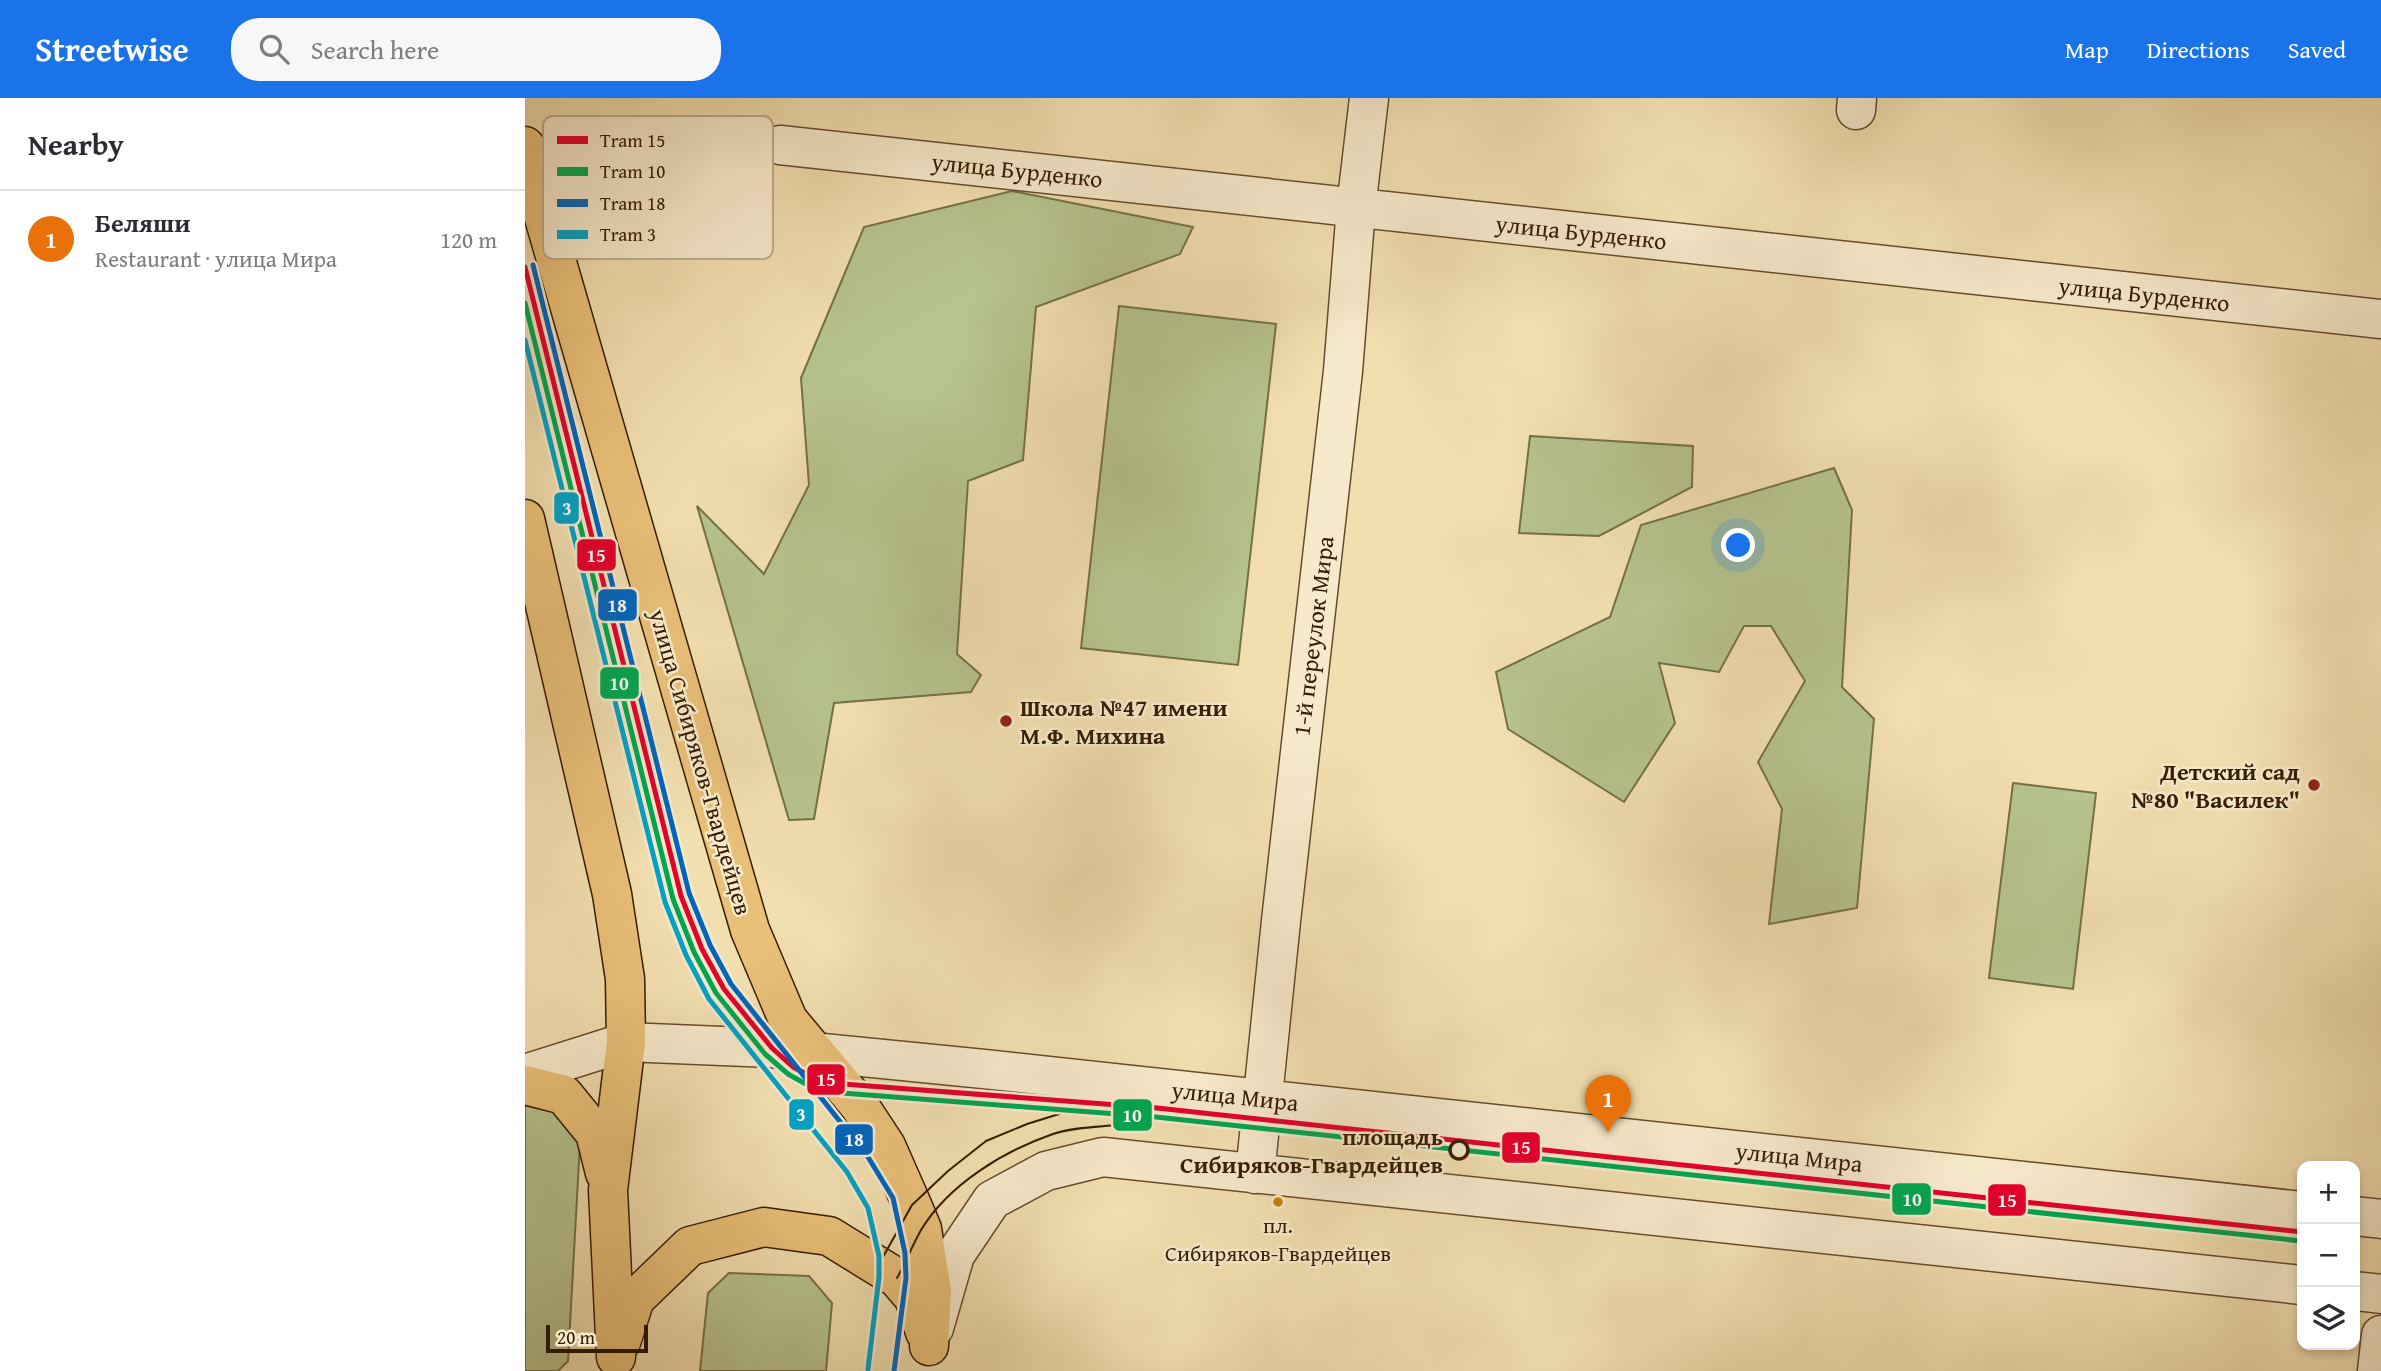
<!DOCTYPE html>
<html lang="en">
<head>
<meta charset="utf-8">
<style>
	body { margin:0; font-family:"Gentium Book Plus",serif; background:#f7f7f7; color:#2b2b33 }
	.controls { position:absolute; right:21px; bottom:21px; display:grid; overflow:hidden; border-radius:14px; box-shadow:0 4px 10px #0003 }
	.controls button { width:63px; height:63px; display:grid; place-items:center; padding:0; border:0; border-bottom:2px solid #e1e1e2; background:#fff; color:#2b2b33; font:35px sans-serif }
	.scale { position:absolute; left:21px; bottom:18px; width:102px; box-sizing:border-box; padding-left:7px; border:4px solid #361c00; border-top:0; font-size:19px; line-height:24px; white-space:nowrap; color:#361c00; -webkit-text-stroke:5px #f7eacc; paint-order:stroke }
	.you { position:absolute; left:1214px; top:448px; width:24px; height:24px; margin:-18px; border:5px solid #fff; border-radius:50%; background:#1a73e8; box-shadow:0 0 0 10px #1a73e833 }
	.badge { display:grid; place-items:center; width:46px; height:46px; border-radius:50%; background:#1a73e8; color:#fff; font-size:23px; font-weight:700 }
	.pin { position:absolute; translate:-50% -58px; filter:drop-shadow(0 2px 4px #0008) }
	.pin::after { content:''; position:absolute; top:37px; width:24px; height:21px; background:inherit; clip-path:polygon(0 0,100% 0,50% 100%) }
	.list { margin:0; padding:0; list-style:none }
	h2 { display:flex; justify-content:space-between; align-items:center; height:91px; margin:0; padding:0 28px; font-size:30px }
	h2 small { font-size:23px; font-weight:400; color:#7c7c81 }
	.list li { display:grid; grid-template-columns:46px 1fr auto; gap:21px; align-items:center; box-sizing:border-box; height:98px; padding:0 28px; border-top:2px solid #e1e1e2 }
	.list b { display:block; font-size:26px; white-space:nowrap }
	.list p { margin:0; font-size:23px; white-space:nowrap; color:#7c7c81 }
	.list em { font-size:23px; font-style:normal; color:#7c7c81 }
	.icon { flex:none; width:38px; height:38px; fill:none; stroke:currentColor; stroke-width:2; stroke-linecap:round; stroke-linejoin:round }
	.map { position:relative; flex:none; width:1856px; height:1273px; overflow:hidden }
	header { display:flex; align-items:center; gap:42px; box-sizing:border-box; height:98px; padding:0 35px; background:#1a73e8; color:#fff }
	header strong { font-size:33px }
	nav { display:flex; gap:38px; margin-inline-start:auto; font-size:24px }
	.search { width:490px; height:63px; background:#f7f7f7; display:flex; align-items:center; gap:18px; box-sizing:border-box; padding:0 24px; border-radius:28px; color:#7c7c81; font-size:26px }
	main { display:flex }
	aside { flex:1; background:#fff }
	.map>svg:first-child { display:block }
	.green { fill:#b6c38e; stroke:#767047; stroke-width:2 }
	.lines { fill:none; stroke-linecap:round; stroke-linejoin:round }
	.minor-casing { stroke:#654d2c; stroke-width:41 }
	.major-casing { stroke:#361c00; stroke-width:41 }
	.minor { stroke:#f7eacc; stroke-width:38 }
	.major { stroke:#e9c078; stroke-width:38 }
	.tram { stroke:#361c00; stroke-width:2 }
	.tram-1-casing { stroke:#f7eacc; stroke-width:10 }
	.tram-2-casing { stroke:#f7eacc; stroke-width:10 }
	.tram-3-casing { stroke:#f7eacc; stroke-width:10 }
	.tram-4-casing { stroke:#f7eacc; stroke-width:10 }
	.tram-1 { stroke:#e4002b; stroke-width:5 }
	.tram-2 { stroke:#00a651; stroke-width:5 }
	.tram-3 { stroke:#0065bd; stroke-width:5 }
	.tram-4 { stroke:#03a2c4; stroke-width:5 }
	.poi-dot { fill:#8f2418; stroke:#f7eacc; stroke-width:2.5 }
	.stop-dot { fill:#f7eacc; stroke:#361c00; stroke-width:3.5 }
	.bus-dot { fill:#c78400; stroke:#f7eacc; stroke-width:2.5 }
	.labels { text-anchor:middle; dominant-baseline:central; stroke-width:5; stroke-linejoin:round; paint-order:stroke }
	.bus-label { font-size:22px; fill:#361c00; stroke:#f7eacc }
	.street-label { font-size:24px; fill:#361c00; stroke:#f7eacc }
	.poi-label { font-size:24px; font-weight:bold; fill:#361c00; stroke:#f7eacc; text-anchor:start }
	.stop-label { font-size:24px; font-weight:bold; fill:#361c00; stroke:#f7eacc; text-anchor:end }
	.key { fill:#f7eacc; stroke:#bdac8f; stroke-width:2 }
	.key-label { font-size:19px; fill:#361c00 }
	.line-badge { stroke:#f7eacc; stroke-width:2.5 }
	.badge-label { font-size:19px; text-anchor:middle; font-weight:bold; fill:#fff }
</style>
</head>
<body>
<header>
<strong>Streetwise</strong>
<div class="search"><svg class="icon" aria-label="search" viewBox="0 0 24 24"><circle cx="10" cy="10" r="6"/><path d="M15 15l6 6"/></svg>Search here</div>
<nav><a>Map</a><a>Directions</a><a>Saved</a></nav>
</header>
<main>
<aside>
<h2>Nearby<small></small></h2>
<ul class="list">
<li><span class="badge" style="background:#e8710a">1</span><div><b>Беляши</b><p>Restaurant · улица Мира</p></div><em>120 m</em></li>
</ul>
</aside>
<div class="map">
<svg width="1856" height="1273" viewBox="0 0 1856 1273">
	<rect width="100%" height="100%" fill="#f2dfb0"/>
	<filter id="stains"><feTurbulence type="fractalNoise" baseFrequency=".00286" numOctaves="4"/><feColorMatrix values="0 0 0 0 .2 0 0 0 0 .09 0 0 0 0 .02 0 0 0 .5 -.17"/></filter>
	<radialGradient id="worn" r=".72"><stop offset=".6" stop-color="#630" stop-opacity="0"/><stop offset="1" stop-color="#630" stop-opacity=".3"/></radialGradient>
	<!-- green -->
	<path class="green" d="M487,93L668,129L655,156L511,209L498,362L443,383L432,556L456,577L446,594L309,605L289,721L264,722L172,408L239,476L284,387L276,280L339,129Z
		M594,208L751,226L713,567L556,550Z
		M1005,338L1168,348L1167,389L1074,438L994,435Z
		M1309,370L1327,412L1317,589L1349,621L1332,810L1244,826L1257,711L1233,664L1280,583L1246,528H1219L1194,574L1134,565L1150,625L1099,704L983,631L971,574L1085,519L1116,427Z
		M1488,685L1571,695L1548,891L1464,880Z
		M0,1003L40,1013L55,1045L43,1263L33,1273H0Z
		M204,1175L284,1178L307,1205L301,1273H175L183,1195Z"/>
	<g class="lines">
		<!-- minor casing -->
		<g class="minor-casing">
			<path id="minor" d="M1331,12L1332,0
				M255,47L1856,221
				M0,976L101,944L247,950L459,971L1777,1113
				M730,1076L756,823L818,273L831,110L844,0
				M1830,1118L1856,1121
				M1830,1193L1856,1196
				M409,1230L430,1157L467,1102L521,1073L578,1059L1777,1187
				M1852,1273L1856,1237"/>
		</g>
		<!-- major casing -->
		<g class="major-casing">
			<path id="major" d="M0,48L11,92L225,832L263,922L334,1007L361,1048L387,1107L397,1131L407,1194L404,1248
				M0,421L87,796L100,881L101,944L83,1092L91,1259
				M0,987L39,997L70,1035L80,1075
				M96,1244L110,1201L165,1148L239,1129L304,1138L372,1180L389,1200L400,1234"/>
		</g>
		<!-- minor -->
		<use href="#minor" class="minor"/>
		<!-- major -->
		<use href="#major" class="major"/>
		<!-- tram -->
		<path class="tram" d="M353,1168L387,1107L423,1073L461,1043L502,1026L547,1012L592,1008
			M372,1180C381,1164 387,1148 396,1132C424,1086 479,1053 528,1036C549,1029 571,1029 592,1027"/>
		<!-- tram-1 casing -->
		<g class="tram-1-casing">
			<path id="tram-1" d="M0,169L156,798L177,851L199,891L247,950L268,969L283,977L318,986L632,1010L1777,1134"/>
		</g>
		<!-- tram-2 casing -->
		<g class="tram-2-casing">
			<path id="tram-2" d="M0,205L148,801L169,854L191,895L240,956L263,976L279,985L317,995L631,1019L1776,1143"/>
		</g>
		<!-- tram-3 casing -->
		<g class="tram-3-casing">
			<path id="tram-3" d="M8,167L164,795L185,847L206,886L343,1059L368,1100L380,1155L381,1180L369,1273"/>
		</g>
		<!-- tram-4 casing -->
		<g class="tram-4-casing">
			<path id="tram-4" d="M0,242L140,804L161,857L184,901L322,1074L343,1110L354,1158V1179L343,1271"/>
		</g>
		<!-- tram-1 -->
		<use href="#tram-1" class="tram-1"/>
		<!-- tram-2 -->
		<use href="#tram-2" class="tram-2"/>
		<!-- tram-3 -->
		<use href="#tram-3" class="tram-3"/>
		<!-- tram-4 -->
		<use href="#tram-4" class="tram-4"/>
	</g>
	<!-- markers -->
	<g class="poi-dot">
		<circle cx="481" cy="623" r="7"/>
		<circle cx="1789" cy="687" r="7"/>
	</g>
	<circle class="stop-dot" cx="934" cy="1052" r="9"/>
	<circle class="bus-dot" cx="753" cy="1104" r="6"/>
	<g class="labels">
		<!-- bus labels -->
		<g class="bus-label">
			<text x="753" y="1127">пл.<tspan x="753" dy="28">Сибиряков-Гвардейцев</tspan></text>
		</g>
		<!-- street labels -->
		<g class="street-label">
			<text transform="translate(492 72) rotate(6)">улица Бурденко</text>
			<text transform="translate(1056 134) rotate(6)">улица Бурденко</text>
			<text transform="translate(1619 196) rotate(6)">улица Бурденко</text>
			<text transform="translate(788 538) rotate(-83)">1-й переулок Мира</text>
			<text transform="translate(176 664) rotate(74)">улица Сибиряков-Гвардейцев</text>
			<text transform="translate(710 998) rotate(6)">улица Мира</text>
			<text transform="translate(1274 1059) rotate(6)">улица Мира</text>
		</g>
		<!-- poi labels -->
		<g class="poi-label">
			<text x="495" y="609">Школа №47 имени<tspan x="495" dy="28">М.Ф. Михина</tspan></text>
			<text x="1775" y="673" text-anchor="end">Детский сад<tspan x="1775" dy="28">№80 "Василек"</tspan></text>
		</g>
		<!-- stop labels -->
		<g class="stop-label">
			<text x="918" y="1038">площадь<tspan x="918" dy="28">Сибиряков-Гвардейцев</tspan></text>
		</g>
	</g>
	<!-- legend -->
	<rect x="18" y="18" width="230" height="143" rx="10" class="key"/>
	<rect x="32" y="38" width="31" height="8" fill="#e4002b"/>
	<rect x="32" y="69" width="31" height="9" fill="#00a651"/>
	<rect x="32" y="101" width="31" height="8" fill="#0065bd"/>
	<rect x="32" y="132" width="31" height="9" fill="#03a2c4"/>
	<g class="key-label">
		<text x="75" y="49">Tram 15</text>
		<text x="75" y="80">Tram 10</text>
		<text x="75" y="112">Tram 18</text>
		<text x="75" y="143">Tram 3</text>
	</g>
	<g class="line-badge">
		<rect x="28" y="393" width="27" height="34" rx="7" fill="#03a2c4"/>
		<rect x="51" y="440" width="41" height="34" rx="7" fill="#e4002b"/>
		<rect x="72" y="490" width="41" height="34" rx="7" fill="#0065bd"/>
		<rect x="74" y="568" width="41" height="34" rx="7" fill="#00a651"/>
		<rect x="281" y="965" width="40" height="33" rx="7" fill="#e4002b"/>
		<rect x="263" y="1000" width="27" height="33" rx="7" fill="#03a2c4"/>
		<rect x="587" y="1000" width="41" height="34" rx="7" fill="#00a651"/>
		<rect x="309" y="1025" width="40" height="33" rx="7" fill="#0065bd"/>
		<rect x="976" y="1033" width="40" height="33" rx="7" fill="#e4002b"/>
		<rect x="1366" y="1084" width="41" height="34" rx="7" fill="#00a651"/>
		<rect x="1462" y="1085" width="40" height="34" rx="7" fill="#e4002b"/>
	</g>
	<g class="badge-label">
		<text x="42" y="417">3</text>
		<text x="71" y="464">15</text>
		<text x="92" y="514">18</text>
		<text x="94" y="592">10</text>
		<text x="301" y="988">15</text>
		<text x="276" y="1023">3</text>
		<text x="607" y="1024">10</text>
		<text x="329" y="1048">18</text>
		<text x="996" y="1056">15</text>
		<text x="1387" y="1108">10</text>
		<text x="1482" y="1109">15</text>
	</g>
	<rect width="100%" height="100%" filter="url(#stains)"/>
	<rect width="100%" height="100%" fill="url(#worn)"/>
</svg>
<div class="controls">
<button>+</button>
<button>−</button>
<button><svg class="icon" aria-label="layers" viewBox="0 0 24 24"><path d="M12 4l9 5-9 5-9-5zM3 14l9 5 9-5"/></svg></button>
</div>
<div class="scale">20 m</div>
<div class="you"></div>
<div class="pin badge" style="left:1083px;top:1035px;background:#e8710a">1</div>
</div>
</main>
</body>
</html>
